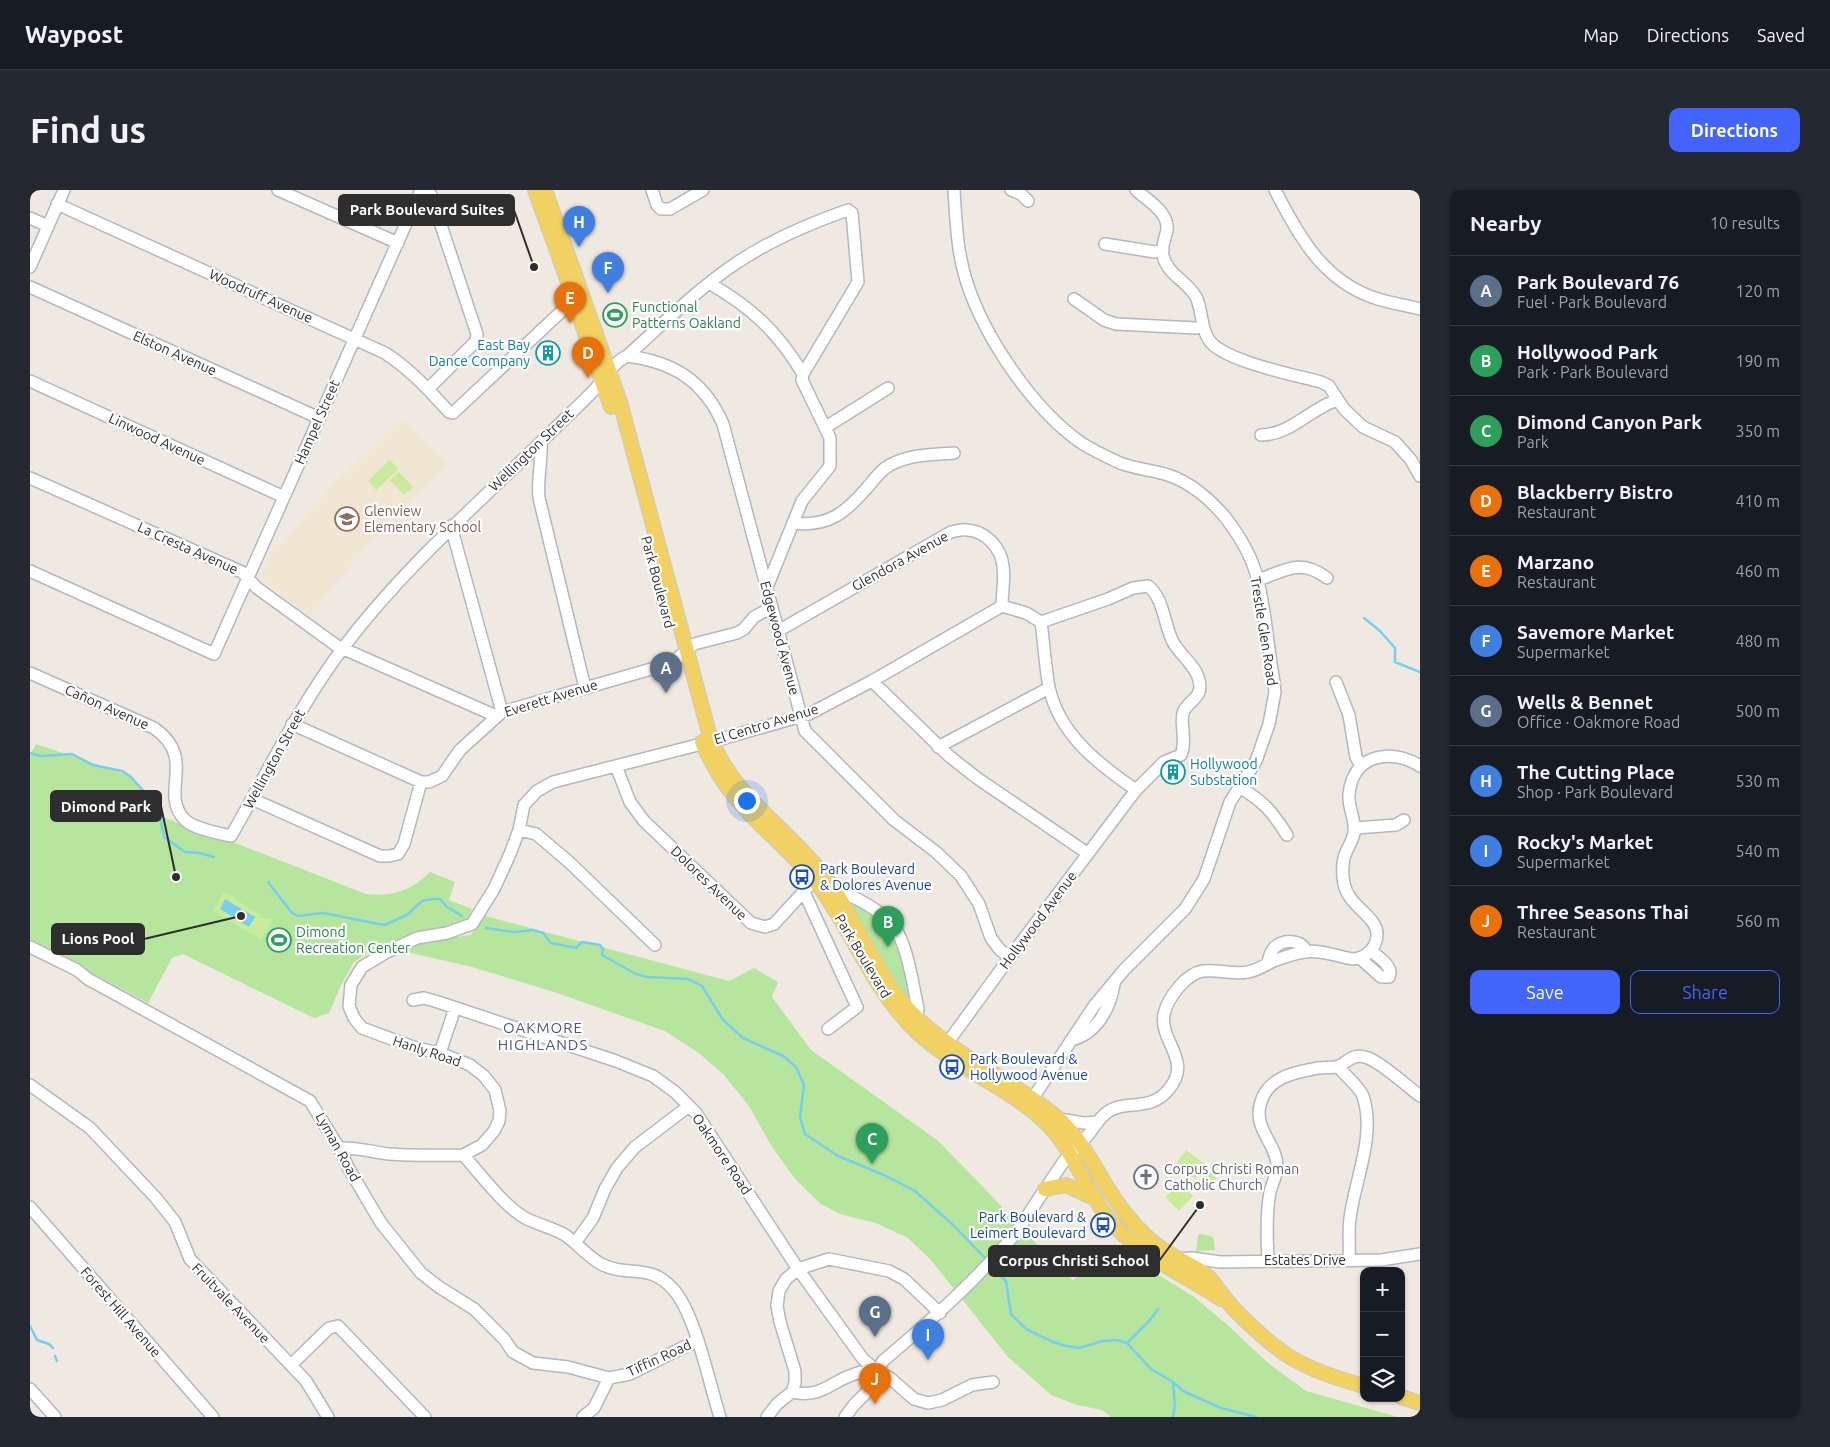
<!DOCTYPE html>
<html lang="en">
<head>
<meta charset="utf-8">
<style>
	body { margin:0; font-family:Ubuntu,sans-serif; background:#242831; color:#f1f3f6 }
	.controls { position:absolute; right:15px; bottom:15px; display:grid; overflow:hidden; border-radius:10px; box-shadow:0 1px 4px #0004 }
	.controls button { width:45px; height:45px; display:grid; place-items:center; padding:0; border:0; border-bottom:1px solid #363941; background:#171b24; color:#f1f3f6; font:25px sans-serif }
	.you { position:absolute; left:716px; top:610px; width:18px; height:18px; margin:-12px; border:4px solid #fff; border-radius:50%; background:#1a73e8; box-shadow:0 0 0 8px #1a73e833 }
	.badge { display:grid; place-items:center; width:32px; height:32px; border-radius:50%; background:#4264fb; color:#fff; font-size:16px; font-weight:700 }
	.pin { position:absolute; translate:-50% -41px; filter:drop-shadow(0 1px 2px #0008) }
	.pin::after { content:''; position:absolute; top:26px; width:18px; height:15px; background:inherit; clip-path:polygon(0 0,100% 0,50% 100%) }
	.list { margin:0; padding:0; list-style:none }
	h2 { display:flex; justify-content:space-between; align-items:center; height:65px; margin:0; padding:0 20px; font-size:21px }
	h2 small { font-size:16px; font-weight:400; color:#9ea1a6 }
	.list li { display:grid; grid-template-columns:32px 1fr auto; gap:15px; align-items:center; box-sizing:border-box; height:70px; padding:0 20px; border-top:1px solid #363941 }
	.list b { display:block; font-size:19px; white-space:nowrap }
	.list p { margin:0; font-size:16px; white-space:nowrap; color:#9ea1a6 }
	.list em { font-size:16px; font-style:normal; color:#9ea1a6 }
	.actions { display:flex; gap:10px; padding:15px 20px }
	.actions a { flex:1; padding:11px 0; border:1px solid #4264fb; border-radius:10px; text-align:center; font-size:18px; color:#4264fb }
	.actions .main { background:#4264fb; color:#fff }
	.icon { flex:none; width:28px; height:28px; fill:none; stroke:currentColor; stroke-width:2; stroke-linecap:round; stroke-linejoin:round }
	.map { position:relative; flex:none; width:1390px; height:1227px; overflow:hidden; border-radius:10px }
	header { display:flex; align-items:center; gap:30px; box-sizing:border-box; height:70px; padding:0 25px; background:#171b24; border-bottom:1px solid #363941 }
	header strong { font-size:24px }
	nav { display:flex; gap:28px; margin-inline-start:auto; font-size:18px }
	.intro { display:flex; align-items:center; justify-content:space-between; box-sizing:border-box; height:120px; padding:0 30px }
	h1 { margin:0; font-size:35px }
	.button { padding:12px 22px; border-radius:10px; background:#4264fb; color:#fff; font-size:18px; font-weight:700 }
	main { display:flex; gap:30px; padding:0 30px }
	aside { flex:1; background:#171b24; border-radius:10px; box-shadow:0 1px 4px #0004 }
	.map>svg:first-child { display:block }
	.education { fill:#f0e6d1 }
	.green { fill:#b6e59e }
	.pitch { fill:#c9ec9a }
	.water { fill:#75cff0 }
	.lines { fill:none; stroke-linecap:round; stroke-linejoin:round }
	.stream { stroke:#75cff0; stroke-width:2.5 }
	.minor-casing { stroke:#b4b7c1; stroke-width:14 }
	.major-casing { stroke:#c9c9c9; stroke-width:16 }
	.minor { stroke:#fff; stroke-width:11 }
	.major { stroke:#f2d163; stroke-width:14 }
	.labels { text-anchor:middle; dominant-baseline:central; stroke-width:4.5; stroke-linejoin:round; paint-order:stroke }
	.street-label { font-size:14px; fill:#2e2e2e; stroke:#fff }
	.leisure-label { font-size:14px; fill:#27864d; stroke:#fff; text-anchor:start }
	.culture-label { font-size:14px; fill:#0d838f; stroke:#fff; text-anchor:end }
	.education-label { font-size:14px; fill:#785e54; stroke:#fff; text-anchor:start }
	.transit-label { font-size:14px; fill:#164399; stroke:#fff; text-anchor:start }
	.worship-label { font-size:14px; fill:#5b616d; stroke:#fff; text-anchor:start }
	.neighbourhood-label { font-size:15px; letter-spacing:1px; fill:#4d5680; stroke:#fff }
	.leader { fill:none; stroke:#2e2e2e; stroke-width:2 }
	.callout-dot { fill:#2e2e2e; stroke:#fff; stroke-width:2 }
	.callout { fill:#2e2e2e; stroke:#2e2e2e; stroke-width:2 }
	.callout-label { font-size:15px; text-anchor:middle; font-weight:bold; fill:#fff }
</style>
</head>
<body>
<header>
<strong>Waypost</strong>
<nav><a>Map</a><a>Directions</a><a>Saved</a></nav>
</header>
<div class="intro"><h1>Find us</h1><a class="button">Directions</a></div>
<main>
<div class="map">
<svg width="1390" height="1227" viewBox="0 0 1390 1227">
	<rect width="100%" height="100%" fill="#efe9e1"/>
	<!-- education -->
	<path class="education" d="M371,230L417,274L353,337L279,426L235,392L232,384L245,353L252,356L280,321L296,303Z"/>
	<!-- green -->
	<path class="green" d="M6,554L101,586L112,599L122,614L134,627L172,644L200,651L336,704C361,707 382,701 400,682L425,692L419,710L442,719L434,736L338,763L324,772L311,795L299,823L284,828L153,764L142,768L118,813L0,750V565Z
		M825,713L855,733L869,752L880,806L875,805L859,780L823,718Z
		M452,725L699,791L724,778L748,792L742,807L781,860L907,950L956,1000L1016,1064L1043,1090L1087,1060L1163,1106L1201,1138L1238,1173L1276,1201L1368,1227H1081L1072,1220L1047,1215L1021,1205L978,1167L901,1070L878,1048L846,1033L810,1024L791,1014L766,990L742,957L719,916L694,885L670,864L635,841L524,802L442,777L372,761L389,751L441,745Z
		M1171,1044L1183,1047L1185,1060L1166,1061L1168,1045Z"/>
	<!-- pitch -->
	<path class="pitch" d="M360,270L369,279L346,300L338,291Z
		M369,282L383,297L374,305L360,290Z
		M194,702L231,725L230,727L235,729L240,728L243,730L231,750L183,721Z
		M1156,960L1176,975L1165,989L1146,974Z
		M1177,980L1187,988L1175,1001L1166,993Z
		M1149,992L1163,1006L1149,1021L1135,1007Z"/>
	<!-- water -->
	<path class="water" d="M195,709L225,727L219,737L190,719Z"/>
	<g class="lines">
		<!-- stream -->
		<path class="stream" d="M1334,428L1350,441L1365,458V472L1390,482
			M0,563L10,566L42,564L63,575L92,581L100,586L121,609L129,622L134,647L155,662L169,663L184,667
			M238,692L262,723L268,726L293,723L354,735L377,725L392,711L402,709H410L416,716L432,726
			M456,738L484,742L503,740L513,743L521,753L546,758L552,752L570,755L573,759L572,765L606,784L617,787L658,789L672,796L693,830L713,848L753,866L766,877L774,895L770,927L775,944L808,966L854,985L885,1001L922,1034L956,1069
			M961,1076L976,1091L981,1124L996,1139L1023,1152L1036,1156L1049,1158L1073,1151L1086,1150L1097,1153L1121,1179L1143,1192L1153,1201L1191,1218L1226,1227
			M0,1136L7,1150L19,1154L23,1158
			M1097,1153L1120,1130L1128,1119
			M25,1166L27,1171
			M1143,1227L1145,1215L1143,1192"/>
		<!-- minor casing -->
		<g class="minor-casing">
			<path id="minor" d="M248,0L368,53
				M396,0L401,5L447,144L446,151L398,199
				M622,0L627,15L631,19H640L673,0
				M924,0C926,31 927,63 937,93C955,148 1003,219 1050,252C1062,260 1077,267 1090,273C1105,279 1123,280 1138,285C1160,292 1181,310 1195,327C1209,345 1223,369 1228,391C1236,424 1238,459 1244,492L1245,502L1239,534L1226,571L1200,612L1174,689L1155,719L1094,780L1064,816L999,914
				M981,0L991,4L998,11
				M1106,0C1117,10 1139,22 1137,40C1135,49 1131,56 1133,66C1138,85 1157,91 1166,107C1173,121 1170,137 1179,150C1193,171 1265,185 1291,192L1299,196L1314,219L1333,237L1365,252L1381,270L1390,286
				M1245,0C1268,45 1293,91 1345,108C1359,113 1375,115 1390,119
				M27,14L355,163C380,179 399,200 419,222L423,223L535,118L552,111
				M0,28L18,36
				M1075,54L1125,62L1133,60
				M0,77L34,0
				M679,93C722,118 747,141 773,184
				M0,97L289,228
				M1044,109L1074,130L1086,134L1166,138L1173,136
				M597,166C644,172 674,191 693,234L775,541L864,630L906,662L931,686L949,714L961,748L970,760L980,767
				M0,191L254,307
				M796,237L858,198
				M1231,245C1260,245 1280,219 1307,210
				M511,252C512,271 507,289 509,308L555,498
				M0,288L212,382L227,398L307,456L466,526
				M764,333C798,337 815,323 836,299C842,292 848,284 854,279C874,264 901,265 924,263
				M421,336L472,522
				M0,381L184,464L391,0
				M1228,390C1256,380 1271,368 1297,388
				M1011,432C1014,453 1015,476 1019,497C1029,544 1068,574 1106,600
				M748,441L921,342C926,341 932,339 937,340C956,341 971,358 973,376C975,389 972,403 972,416
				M0,483L124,538C168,569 129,601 154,629C163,639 188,643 201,646C238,582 269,516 313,458C371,381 443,318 512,251C530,233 549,216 566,198C576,186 583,173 597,166C632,135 666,100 705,74C740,50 778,34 818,20L822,23L828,92L773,184L772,190L800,248V276L772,311L737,397
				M842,491L919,566L947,588L1057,663
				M1306,492L1319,525L1326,567L1331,576
				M262,534L391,592H399L412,586L430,560L472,522L642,473L664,454L707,443L714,439L724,427L742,417
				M908,557L1019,498
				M586,576L600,612L614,631L721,733L735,737L744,734L789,685
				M1209,597C1233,611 1242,621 1257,645
				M222,609L350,666H359L368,664L374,654L391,592
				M1325,638L1366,635L1374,630
				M489,640L506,644L539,672L625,755
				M804,699C823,706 845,717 860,732C877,748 883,796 888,819L887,828
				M774,702L827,817L798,839
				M0,757L47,780L58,789L280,911L309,958L319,979L351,1033L391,1083L409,1097L444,1119L474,1149L483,1162L503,1173L538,1177L579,1188L600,1184L668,1150
				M1331,769L1351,787H1359C1364,776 1348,767 1341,761
				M1238,773C1239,767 1240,762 1244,758C1253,749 1271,749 1276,761
				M383,810L394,808L405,811L586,871L623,886L645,902L666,923L768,1079L833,1169L847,1181L860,1188L884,1209L898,1213L912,1210L942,1195L963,1192
				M1041,850C1067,844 1080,818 1084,794
				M913,859L980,767L1106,600L1134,572L1151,565C1157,551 1150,535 1153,523C1157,510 1174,509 1169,490C1166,476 1150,465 1143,452C1134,435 1134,408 1118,396L1103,398L1078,409L1011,432
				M410,863L425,818
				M1308,876C1315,886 1329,896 1333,906C1346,946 1325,989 1320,1028C1318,1041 1320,1056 1319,1070
				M0,895L60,938L126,1008L145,1032L160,1069L276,1191L298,1227
				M1029,929L1054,933L1067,932
				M309,958C327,957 342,962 359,964C384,966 408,965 433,965C450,983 475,1018 497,1029C510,1035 523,1038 535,1045C548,1054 557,1066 571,1074C598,1088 619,1072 643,1099C666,1125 679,1193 690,1227
				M433,965L452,955L464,941L469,931L470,921L465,900L454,886L440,875L410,863L386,858L332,838L324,828L319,816L321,795L332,777L355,763L387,748L417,743L442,734L464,699L480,664L489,640L494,615L507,601L523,592L691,549L779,524L842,491L972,416L996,423L1011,432
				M0,1017L183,1227
				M545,1053L563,1028L575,999L587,978L605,957L659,916
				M1149,1069L1162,1068L1190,1072L1351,1070L1390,1064
				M1238,1071C1237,1048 1236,1024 1240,1002C1242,994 1247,985 1247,976C1247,954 1224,940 1230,915C1236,889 1261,883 1283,879C1291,877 1299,878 1306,877C1318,874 1320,862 1338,868C1352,873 1377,896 1390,906
				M261,1175L299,1138L308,1136L395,1227
				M0,1199L25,1227
				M762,1202C793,1209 801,1190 828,1183C834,1181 841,1182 847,1181
				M553,1227L564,1218L579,1188
				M737,1227L747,1214L762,1202L765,1193V1181L750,1132L747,1116L749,1101L756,1089L768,1079L799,1069L859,1081L874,1089L910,1123
				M815,1227L824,1215L843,1196L847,1181L853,1171C899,1132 945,1092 984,1045C996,1030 1005,1013 1016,998C1022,989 1028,979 1035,970C1042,961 1051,954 1058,945C1063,939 1067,932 1072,927C1090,906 1119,925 1139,899C1163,870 1129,852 1134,824C1138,808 1155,784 1173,781C1188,779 1203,785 1218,782C1229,780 1236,774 1246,770C1255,767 1265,763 1275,762C1290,759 1309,767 1323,769C1336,768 1347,758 1347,744C1347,726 1319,717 1314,694C1312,683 1312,670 1317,660C1320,654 1323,649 1324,643C1326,630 1318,618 1319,605C1322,565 1360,557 1390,576"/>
		</g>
		<!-- major casing -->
		<g class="major-casing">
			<path id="major" d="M505,0L538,92
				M515,0L590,212L679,543C699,603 754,635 791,682C828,728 845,789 888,829C917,856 952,876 985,897C1001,908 1017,918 1031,931C1061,960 1071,994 1096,1024C1107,1038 1119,1051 1134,1060C1147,1069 1162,1075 1175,1084C1187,1094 1194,1109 1205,1120C1250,1166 1272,1179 1334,1196
				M546,117L581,217
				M672,552C683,577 697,600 716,620C740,646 768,668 789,696C825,745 843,801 889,844C926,878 977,896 1014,931C1043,958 1054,997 1078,1028C1108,1066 1152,1083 1191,1109
				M1015,999L1036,995L1066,1009
				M1371,1207L1390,1213"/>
		</g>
		<!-- minor -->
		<use href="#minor" class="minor"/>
		<!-- major -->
		<use href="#major" class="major"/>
	</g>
	<!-- icons -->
	<defs>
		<g id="stadium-ring" transform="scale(1.25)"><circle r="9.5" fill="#fff" stroke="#2e9e5b" stroke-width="1.5"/><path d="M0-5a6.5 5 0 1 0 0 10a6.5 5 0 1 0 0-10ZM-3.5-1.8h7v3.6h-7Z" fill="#2e9e5b"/></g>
		<g id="building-ring" transform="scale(1.25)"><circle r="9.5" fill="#fff" stroke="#0f9aa8" stroke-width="1.5"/><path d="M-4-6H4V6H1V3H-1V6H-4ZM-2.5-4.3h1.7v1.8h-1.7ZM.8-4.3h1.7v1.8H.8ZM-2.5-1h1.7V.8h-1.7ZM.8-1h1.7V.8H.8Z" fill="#0f9aa8"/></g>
		<g id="school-ring" transform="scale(1.25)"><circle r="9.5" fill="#fff" stroke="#8d6e63" stroke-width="1.5"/><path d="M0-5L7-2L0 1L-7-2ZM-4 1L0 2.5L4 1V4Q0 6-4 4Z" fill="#8d6e63"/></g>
		<g id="bus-ring" transform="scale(1.25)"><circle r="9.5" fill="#fff" stroke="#1a4fb4" stroke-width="1.5"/><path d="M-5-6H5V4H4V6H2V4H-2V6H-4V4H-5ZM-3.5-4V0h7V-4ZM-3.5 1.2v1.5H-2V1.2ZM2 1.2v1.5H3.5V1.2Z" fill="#1a4fb4"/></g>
		<g id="church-ring" transform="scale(1.25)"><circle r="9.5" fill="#fff" stroke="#6b7280" stroke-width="1.5"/><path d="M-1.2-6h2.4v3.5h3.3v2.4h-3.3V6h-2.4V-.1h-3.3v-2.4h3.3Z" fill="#6b7280"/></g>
	</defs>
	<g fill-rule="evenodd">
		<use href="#stadium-ring" x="585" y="125"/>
		<use href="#building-ring" x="518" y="163"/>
		<use href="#school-ring" x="317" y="329"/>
		<use href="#building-ring" x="1143" y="582"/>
		<use href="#bus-ring" x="772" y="687"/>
		<use href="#stadium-ring" x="249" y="750"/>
		<use href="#bus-ring" x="922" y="877"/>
		<use href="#church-ring" x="1116" y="987"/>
		<use href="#bus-ring" x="1073" y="1035"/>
	</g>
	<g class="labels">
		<!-- street labels -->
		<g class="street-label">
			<text transform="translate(231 106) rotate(24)">Woodruff Avenue</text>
			<text transform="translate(145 163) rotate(24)">Elston Avenue</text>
			<text transform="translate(287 232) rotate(-66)">Hampel Street</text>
			<text transform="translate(127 249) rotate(25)">Linwood Avenue</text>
			<text transform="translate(501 260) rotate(-44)">Wellington Street</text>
			<text transform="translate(158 358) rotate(24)">La Cresta Avenue</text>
			<text transform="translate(870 371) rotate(-29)">Glendora Avenue</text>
			<text transform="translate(628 392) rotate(75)">Park Boulevard</text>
			<text transform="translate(1234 441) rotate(81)">Trestle Glen Road</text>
			<text transform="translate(750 448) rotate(75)">Edgewood Avenue</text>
			<text transform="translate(521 508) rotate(-17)">Everett Avenue</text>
			<text transform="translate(77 517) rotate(24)">Cañon Avenue</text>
			<text transform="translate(736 534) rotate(-17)">El Centro Avenue</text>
			<text transform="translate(244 569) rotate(-61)">Wellington Street</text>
			<text transform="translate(679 693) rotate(44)">Dolores Avenue</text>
			<text transform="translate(1008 730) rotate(-53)">Hollywood Avenue</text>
			<text transform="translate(833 766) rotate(59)">Park Boulevard</text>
			<text transform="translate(397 861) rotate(18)">Hanly Road</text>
			<text transform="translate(308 957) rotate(61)">Lyman Road</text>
			<text transform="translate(692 964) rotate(56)">Oakmore Road</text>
			<text x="1275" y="1070">Estates Drive</text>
			<text transform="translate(201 1113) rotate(46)">Fruitvale Avenue</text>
			<text transform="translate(91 1122) rotate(49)">Forest Hill Avenue</text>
			<text transform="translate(629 1168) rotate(-25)">Tiffin Road</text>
		</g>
		<!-- leisure labels -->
		<g class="leisure-label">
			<text x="602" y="117">Functional<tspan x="602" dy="16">Patterns Oakland</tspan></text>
			<text x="266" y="742">Dimond<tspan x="266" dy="16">Recreation Center</tspan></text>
		</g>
		<!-- culture labels -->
		<g class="culture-label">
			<text x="500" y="155">East Bay<tspan x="500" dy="16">Dance Company</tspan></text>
			<text x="1160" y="574" text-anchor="start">Hollywood<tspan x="1160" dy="16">Substation</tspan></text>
		</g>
		<!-- education labels -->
		<g class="education-label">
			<text x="334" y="321">Glenview<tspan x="334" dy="16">Elementary School</tspan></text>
		</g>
		<!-- transit labels -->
		<g class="transit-label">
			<text x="790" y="679">Park Boulevard<tspan x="790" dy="16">&amp; Dolores Avenue</tspan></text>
			<text x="940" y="869">Park Boulevard &amp;<tspan x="940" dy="16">Hollywood Avenue</tspan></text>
			<text x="1056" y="1027" text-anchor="end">Park Boulevard &amp;<tspan x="1056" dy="16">Leimert Boulevard</tspan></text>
		</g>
		<!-- worship labels -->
		<g class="worship-label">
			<text x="1134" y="979">Corpus Christi Roman<tspan x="1134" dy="16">Catholic Church</tspan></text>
		</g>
		<!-- neighbourhood labels -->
		<g class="neighbourhood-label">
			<text x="513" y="837">OAKMORE<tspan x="513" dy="17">HIGHLANDS</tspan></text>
		</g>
	</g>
	<!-- callouts -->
	<path class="leader" d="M504 77L484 20M146 687L131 616M211 726L114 749M1170 1015L1129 1071"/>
	<g class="callout-dot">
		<circle cx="504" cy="77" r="5"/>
		<circle cx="146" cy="687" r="5"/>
		<circle cx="211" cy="726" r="5"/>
		<circle cx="1170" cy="1015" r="5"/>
	</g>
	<g class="callout">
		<rect x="309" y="5" width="175" height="30" rx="5"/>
		<rect x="21" y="601" width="110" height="30" rx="5"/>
		<rect x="22" y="734" width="92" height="30" rx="5"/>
		<rect x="959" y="1056" width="170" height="30" rx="5"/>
	</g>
	<g class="callout-label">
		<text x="397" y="25">Park Boulevard Suites</text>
		<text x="76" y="622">Dimond Park</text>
		<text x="68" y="754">Lions Pool</text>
		<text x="1044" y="1076">Corpus Christi School</text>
	</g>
</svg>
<div class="controls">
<button>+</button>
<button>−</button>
<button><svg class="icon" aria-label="layers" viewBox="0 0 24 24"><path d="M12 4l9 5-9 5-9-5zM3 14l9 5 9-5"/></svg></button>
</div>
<div class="you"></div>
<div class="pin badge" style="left:636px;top:503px;background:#5c6f8a">A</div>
<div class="pin badge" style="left:858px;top:757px;background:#2e9e5b">B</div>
<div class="pin badge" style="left:842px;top:974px;background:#2e9e5b">C</div>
<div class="pin badge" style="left:558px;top:188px;background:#e8710a">D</div>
<div class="pin badge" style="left:540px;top:133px;background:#e8710a">E</div>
<div class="pin badge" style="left:578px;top:103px;background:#3f7fe0">F</div>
<div class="pin badge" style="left:845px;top:1147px;background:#5c6f8a">G</div>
<div class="pin badge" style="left:549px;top:57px;background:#3f7fe0">H</div>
<div class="pin badge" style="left:898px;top:1170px;background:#3f7fe0">I</div>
<div class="pin badge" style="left:845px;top:1214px;background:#e8710a">J</div>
</div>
<aside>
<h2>Nearby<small>10 results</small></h2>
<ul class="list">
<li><span class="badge" style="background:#5c6f8a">A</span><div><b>Park Boulevard 76</b><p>Fuel · Park Boulevard</p></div><em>120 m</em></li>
<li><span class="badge" style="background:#2e9e5b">B</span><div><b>Hollywood Park</b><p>Park · Park Boulevard</p></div><em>190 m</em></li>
<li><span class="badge" style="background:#2e9e5b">C</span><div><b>Dimond Canyon Park</b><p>Park</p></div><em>350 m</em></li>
<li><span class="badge" style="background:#e8710a">D</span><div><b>Blackberry Bistro</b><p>Restaurant</p></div><em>410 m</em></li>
<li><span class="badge" style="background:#e8710a">E</span><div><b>Marzano</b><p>Restaurant</p></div><em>460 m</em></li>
<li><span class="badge" style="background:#3f7fe0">F</span><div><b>Savemore Market</b><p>Supermarket</p></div><em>480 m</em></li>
<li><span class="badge" style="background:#5c6f8a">G</span><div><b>Wells &amp; Bennet</b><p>Office · Oakmore Road</p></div><em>500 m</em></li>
<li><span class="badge" style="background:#3f7fe0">H</span><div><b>The Cutting Place</b><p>Shop · Park Boulevard</p></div><em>530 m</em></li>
<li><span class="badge" style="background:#3f7fe0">I</span><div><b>Rocky's Market</b><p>Supermarket</p></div><em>540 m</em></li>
<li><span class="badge" style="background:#e8710a">J</span><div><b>Three Seasons Thai</b><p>Restaurant</p></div><em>560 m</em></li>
</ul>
<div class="actions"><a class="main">Save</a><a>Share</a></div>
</aside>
</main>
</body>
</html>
